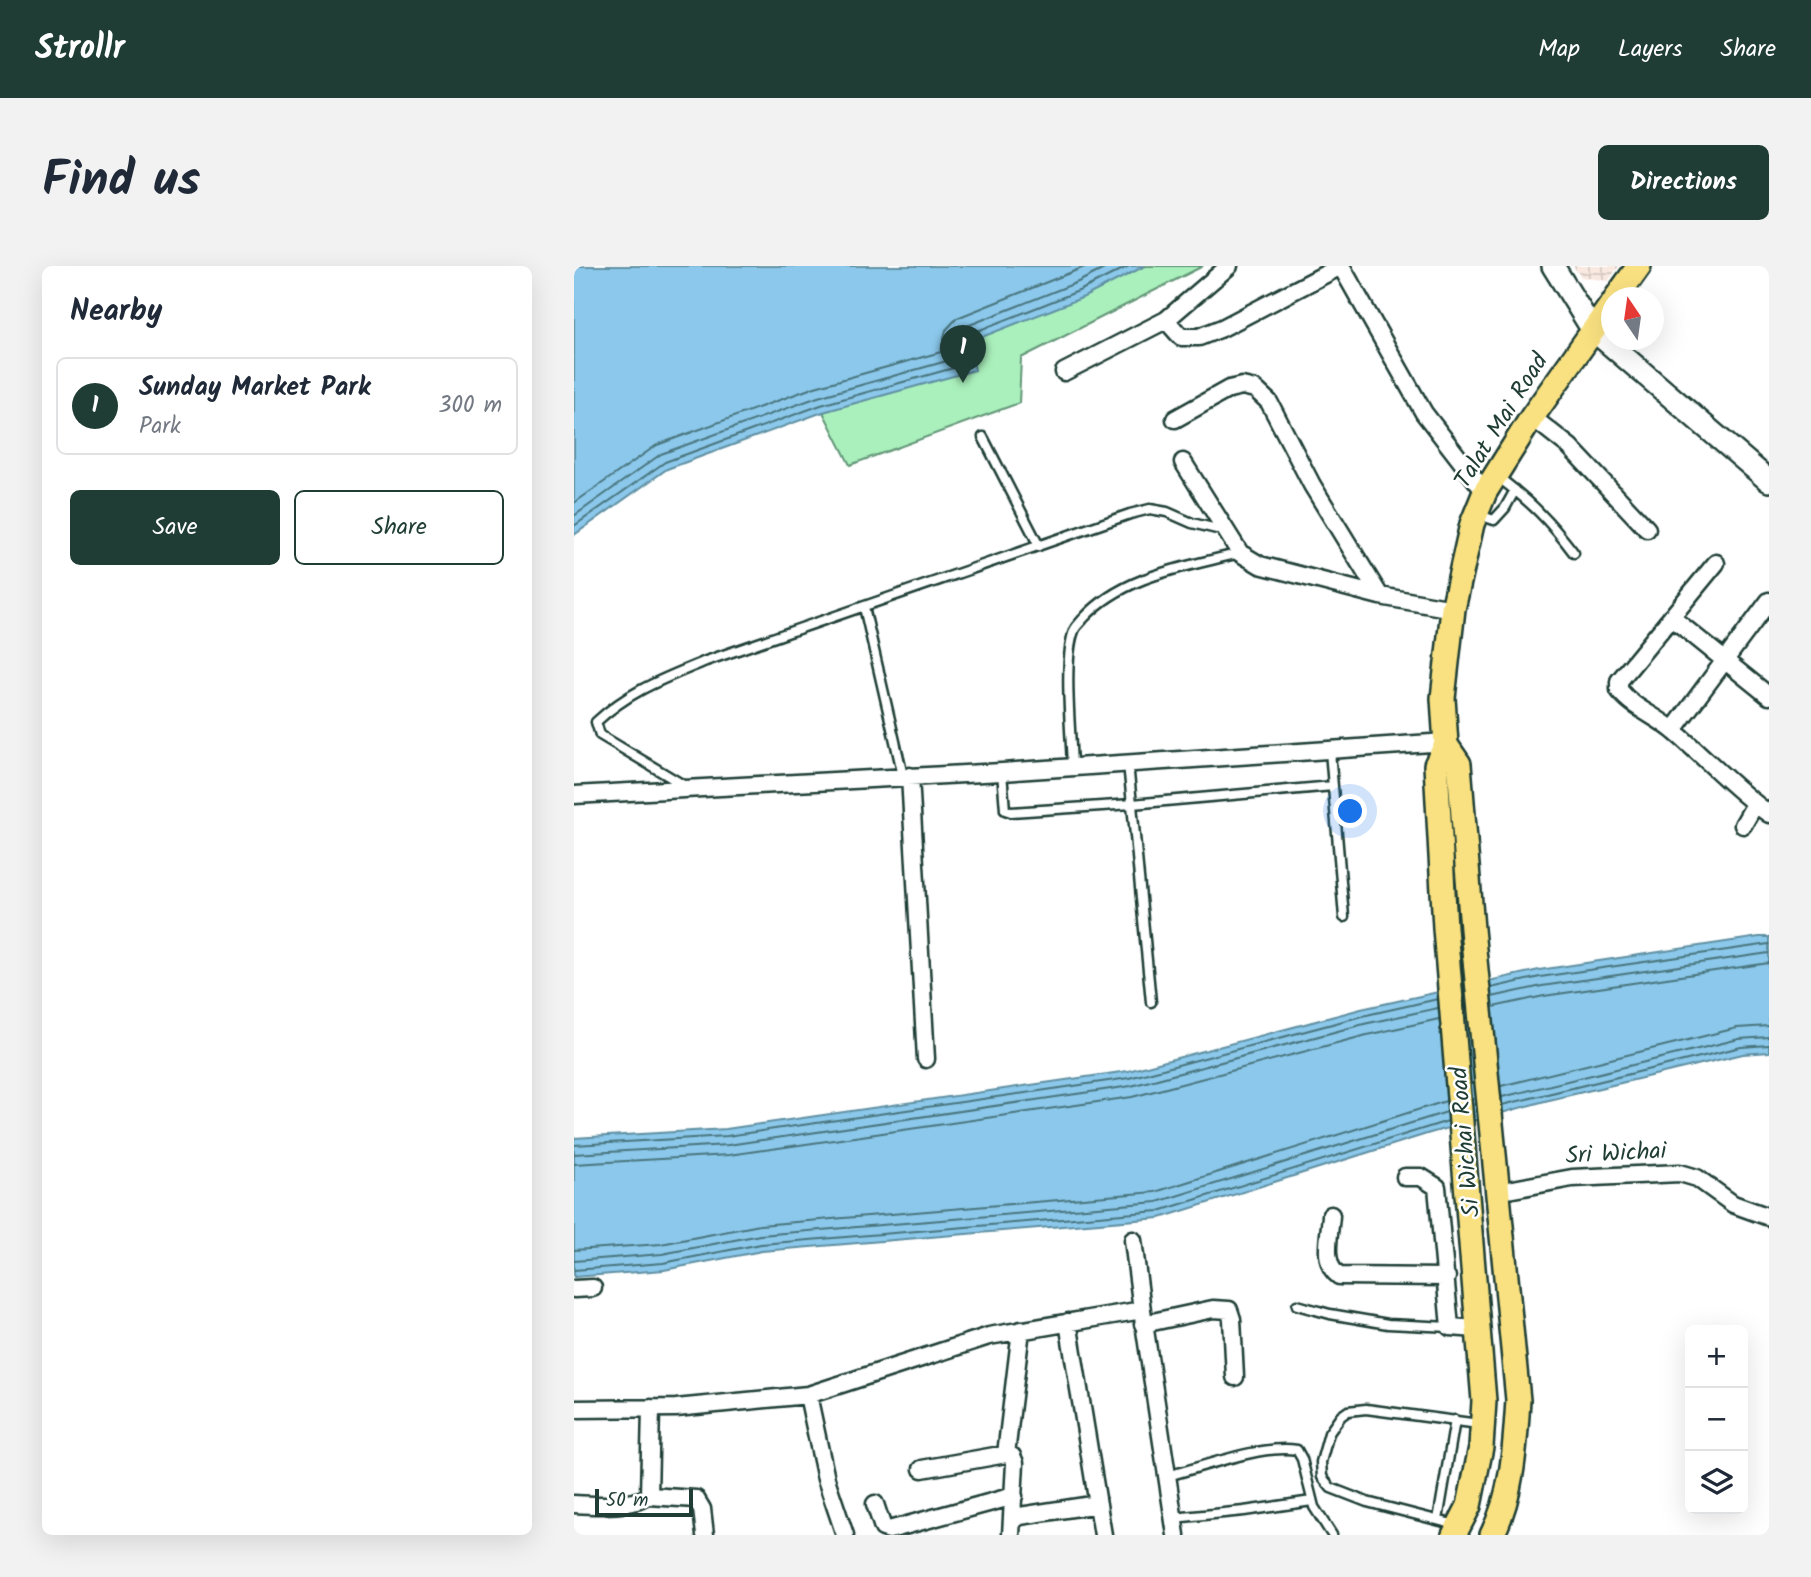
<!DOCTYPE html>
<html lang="en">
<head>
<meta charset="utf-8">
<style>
	body { margin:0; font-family:Kalam,sans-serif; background:#f2f2f3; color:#1f2937 }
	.controls { position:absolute; right:21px; bottom:21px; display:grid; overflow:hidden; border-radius:10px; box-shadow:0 7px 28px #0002 }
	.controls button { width:63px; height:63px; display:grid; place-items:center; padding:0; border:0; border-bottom:2px solid #e0e1e3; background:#fff; color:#1f2937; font:35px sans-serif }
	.compass { position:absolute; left:1027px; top:21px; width:63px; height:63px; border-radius:50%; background:#fff; box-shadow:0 7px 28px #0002; rotate:347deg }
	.scale { position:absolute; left:21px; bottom:18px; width:98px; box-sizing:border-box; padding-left:7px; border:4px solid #1f3d34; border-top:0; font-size:19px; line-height:24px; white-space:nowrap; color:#1f3d34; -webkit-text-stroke:5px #fff; paint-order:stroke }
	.you { position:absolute; left:777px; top:546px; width:24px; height:24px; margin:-18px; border:5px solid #fff; border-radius:50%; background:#1a73e8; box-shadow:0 0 0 10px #1a73e833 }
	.badge { display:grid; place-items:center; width:46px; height:46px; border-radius:50%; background:#1f3d34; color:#fff; font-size:23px; font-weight:700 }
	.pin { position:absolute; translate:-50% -58px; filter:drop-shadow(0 2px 4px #0008) }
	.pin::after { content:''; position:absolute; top:37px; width:24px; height:21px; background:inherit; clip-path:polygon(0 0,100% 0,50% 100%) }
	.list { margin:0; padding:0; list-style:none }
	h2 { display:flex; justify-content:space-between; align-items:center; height:91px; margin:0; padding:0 28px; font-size:30px }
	h2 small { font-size:23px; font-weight:400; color:#747a83 }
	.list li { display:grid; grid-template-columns:46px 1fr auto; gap:21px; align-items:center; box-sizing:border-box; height:98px; margin:0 14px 14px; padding:0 14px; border:2px solid #e0e1e3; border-radius:10px }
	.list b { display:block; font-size:26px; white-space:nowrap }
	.list p { margin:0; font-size:23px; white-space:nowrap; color:#747a83 }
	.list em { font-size:23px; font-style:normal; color:#747a83 }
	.actions { display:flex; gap:14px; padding:21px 28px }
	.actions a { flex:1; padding:16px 0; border:2px solid #1f3d34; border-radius:10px; text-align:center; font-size:24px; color:#1f3d34 }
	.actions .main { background:#1f3d34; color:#fff }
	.icon { flex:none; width:38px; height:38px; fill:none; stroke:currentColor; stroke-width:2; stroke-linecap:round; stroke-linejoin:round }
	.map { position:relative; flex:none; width:1195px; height:1269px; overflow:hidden; border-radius:10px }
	header { display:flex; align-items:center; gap:42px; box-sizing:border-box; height:98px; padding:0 35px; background:#1f3d34; color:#fff }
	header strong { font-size:33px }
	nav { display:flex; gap:38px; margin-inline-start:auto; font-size:24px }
	.intro { display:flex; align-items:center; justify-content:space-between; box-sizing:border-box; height:168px; padding:0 42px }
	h1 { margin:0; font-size:49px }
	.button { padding:18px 32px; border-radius:10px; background:#1f3d34; color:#fff; font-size:24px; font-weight:700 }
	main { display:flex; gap:42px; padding:0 42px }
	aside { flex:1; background:#fff; border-radius:10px; box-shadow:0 7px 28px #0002 }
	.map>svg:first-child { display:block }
	.industrial { fill:url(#industrial-grid) }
	.park { fill:#aaf0bc; stroke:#649678; stroke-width:2 }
	.water { fill:#8bc8eb; stroke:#6090a2; stroke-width:2 }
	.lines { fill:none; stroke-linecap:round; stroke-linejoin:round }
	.shore { stroke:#4a757d; stroke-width:2 }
	.lane-casing { stroke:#1f3d34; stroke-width:13 }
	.street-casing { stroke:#1f3d34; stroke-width:21 }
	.secondary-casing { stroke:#1f3d34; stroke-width:26 }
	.primary-casing { stroke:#1f3d34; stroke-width:28 }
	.lane { stroke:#fff; stroke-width:8 }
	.street { stroke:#fff; stroke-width:16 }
	.secondary { stroke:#fff; stroke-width:21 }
	.primary { stroke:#f9e181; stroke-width:23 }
	.labels { text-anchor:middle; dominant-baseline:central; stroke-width:5; stroke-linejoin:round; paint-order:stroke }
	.street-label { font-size:24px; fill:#1f3d34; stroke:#fff }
</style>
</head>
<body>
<header>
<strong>Strollr</strong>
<nav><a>Map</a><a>Layers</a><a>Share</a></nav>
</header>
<div class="intro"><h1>Find us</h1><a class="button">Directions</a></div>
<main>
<aside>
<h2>Nearby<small></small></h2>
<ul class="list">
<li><span class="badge">1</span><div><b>Sunday Market Park</b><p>Park</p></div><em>300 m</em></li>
</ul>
<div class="actions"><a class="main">Save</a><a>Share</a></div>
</aside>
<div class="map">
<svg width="1195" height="1269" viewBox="0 0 1195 1269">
	<defs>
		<pattern id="industrial-grid" width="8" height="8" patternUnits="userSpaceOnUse" patternTransform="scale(1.75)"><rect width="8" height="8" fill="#f9e9e1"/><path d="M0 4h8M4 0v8" fill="none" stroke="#d5c9c2"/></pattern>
	</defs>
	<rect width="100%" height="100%" fill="#fff"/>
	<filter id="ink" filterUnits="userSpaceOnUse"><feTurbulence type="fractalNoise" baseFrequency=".0143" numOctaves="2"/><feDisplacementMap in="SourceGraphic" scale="14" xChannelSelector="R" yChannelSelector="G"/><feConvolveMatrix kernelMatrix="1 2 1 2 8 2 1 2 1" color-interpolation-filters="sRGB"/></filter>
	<g filter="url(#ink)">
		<!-- industrial -->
		<path class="industrial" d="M999,0H1045L1034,15L1007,11Z"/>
		<!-- park -->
		<path class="park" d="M539,0H629L447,92L445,137L276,199L249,146L391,97L383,69Z"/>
		<!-- water -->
		<path class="water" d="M0,0H571L510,31L395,76L401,104L249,146L93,203L0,269Z
			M1185,671H1195V786L1169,788L971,835L856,867L586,952L188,985L90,1004L0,1011V872L152,863L554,805L787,743L965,704Z"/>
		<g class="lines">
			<!-- shore -->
			<path class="shore" d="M0,237L83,179L241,121L367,86L372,64L383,52L513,0
				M0,250L87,188L244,131L380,93L382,90L380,72L388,62L504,16L536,0
				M0,260L91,196L247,139L390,99L392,96L388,76L393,69L507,24L555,0
				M917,722L966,711L1195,678
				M918,731L968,720L1195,687
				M919,741L970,730L1195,697
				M927,820L1163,762L1195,760
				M928,831L1165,773L1195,771
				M928,839L1167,781L1195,779
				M0,879L153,870L555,812L788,750L864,733
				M0,888L154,879L557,820L790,758L864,742
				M0,898L155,889L558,831L793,769L865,753
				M0,984L87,978L186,959L581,926L872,835
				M0,995L88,988L186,969L583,936L873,846
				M0,1004L89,997L187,978L585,945L874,855"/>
			<!-- lane casing -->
			<g class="lane-casing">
				<path id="lane" d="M409,171L465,280
					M924,211C957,236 975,254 1000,287
					M905,249L920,254L931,242L941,224
					M290,341L329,510
					M756,485L770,651
					M554,497L577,736
					M498,500C497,469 489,392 500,365C501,361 506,357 509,353C549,309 612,301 666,287
					M428,506L431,544L437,546L558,538L759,520
					M111,520L26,469L22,456C57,424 89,413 132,395L556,248L576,243L593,246L618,257L651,265
					M723,1039L756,1048L814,1058L876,1061
					M593,1210C629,1201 688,1178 723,1184L728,1193L740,1241L758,1269
					M599,1252L670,1245L738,1235
					M864,1254L881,1154
					M882,1259L793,1236L757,1222L748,1211L747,1196L755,1167L767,1150L774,1145L792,1143L905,1158"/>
			</g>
			<!-- street casing -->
			<g class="street-casing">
				<path id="street" d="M767,0L850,147L911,226
					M592,54L655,0
					M490,106L592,54L607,71H625L648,62L767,0
					M958,151L996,181L1073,263
					M601,153L655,123L668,120L681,123L695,136L738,219L806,330
					M609,196L666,287L686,299L806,330L879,343
					M1142,297L1045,415V424C1060,443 1083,450 1101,466C1133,493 1161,524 1195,548
					M1097,351L1195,430
					M1099,464L1195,335
					M336,510L352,793
					M0,529L428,506L872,476
					M1169,559L1181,538
					M831,911H847L863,921L876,1061L903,1063
					M923,926L998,912L1106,907L1123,912L1159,938L1195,951
					M757,949C756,969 747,997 765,1010L873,1011
					M559,974L568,1044
					M0,1023L19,1022
					M494,1056L529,1269
					M569,1058L639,1043L655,1044L658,1053L661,1111
					M234,1129L252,1213L271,1269
					M0,1143L102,1142L234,1129L415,1070L568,1044L602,1269
					M432,1188L447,1064
					M348,1203L432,1188L438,1190L441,1197L437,1269
					M75,1230L122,1233L128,1243L131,1269
					M0,1238C25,1239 52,1242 75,1230L77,1142
					M301,1238L309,1262L315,1264L440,1230
					M439,1255L446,1250L524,1238"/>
			</g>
			<!-- secondary casing -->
			<g class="secondary-casing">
				<path id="secondary" d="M979,0L1018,63L1195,215"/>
			</g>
			<!-- primary casing -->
			<g class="primary-casing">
				<path id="primary" d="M1042,32L1065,0
					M872,479L885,498L898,663L944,1134C941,1179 939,1228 918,1269
					M880,1269L895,1240L907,1181L910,1135L871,662L862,499L872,479L869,432L879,343L898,258L911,226L958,151L1038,38"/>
			</g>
			<!-- lane -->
			<use href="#lane" class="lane"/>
			<!-- street -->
			<use href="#street" class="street"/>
			<!-- secondary -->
			<use href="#secondary" class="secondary"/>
			<!-- primary -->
			<use href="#primary" class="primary"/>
		</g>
	</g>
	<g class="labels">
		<!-- street labels -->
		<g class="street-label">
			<text transform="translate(928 155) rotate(-58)">Talat Mai Road</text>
			<text transform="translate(892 876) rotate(-95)">Si Wichai Road</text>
			<text transform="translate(1042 888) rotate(-3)">Sri Wichai</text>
		</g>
	</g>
</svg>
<div class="controls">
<button>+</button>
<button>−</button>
<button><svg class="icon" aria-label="layers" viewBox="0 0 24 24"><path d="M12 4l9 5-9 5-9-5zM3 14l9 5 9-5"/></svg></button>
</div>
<svg class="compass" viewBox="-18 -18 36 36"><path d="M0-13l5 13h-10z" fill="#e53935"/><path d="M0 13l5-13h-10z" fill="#747a83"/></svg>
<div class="scale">50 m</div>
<div class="you"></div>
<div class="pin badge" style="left:389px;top:117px">1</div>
</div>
</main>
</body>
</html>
